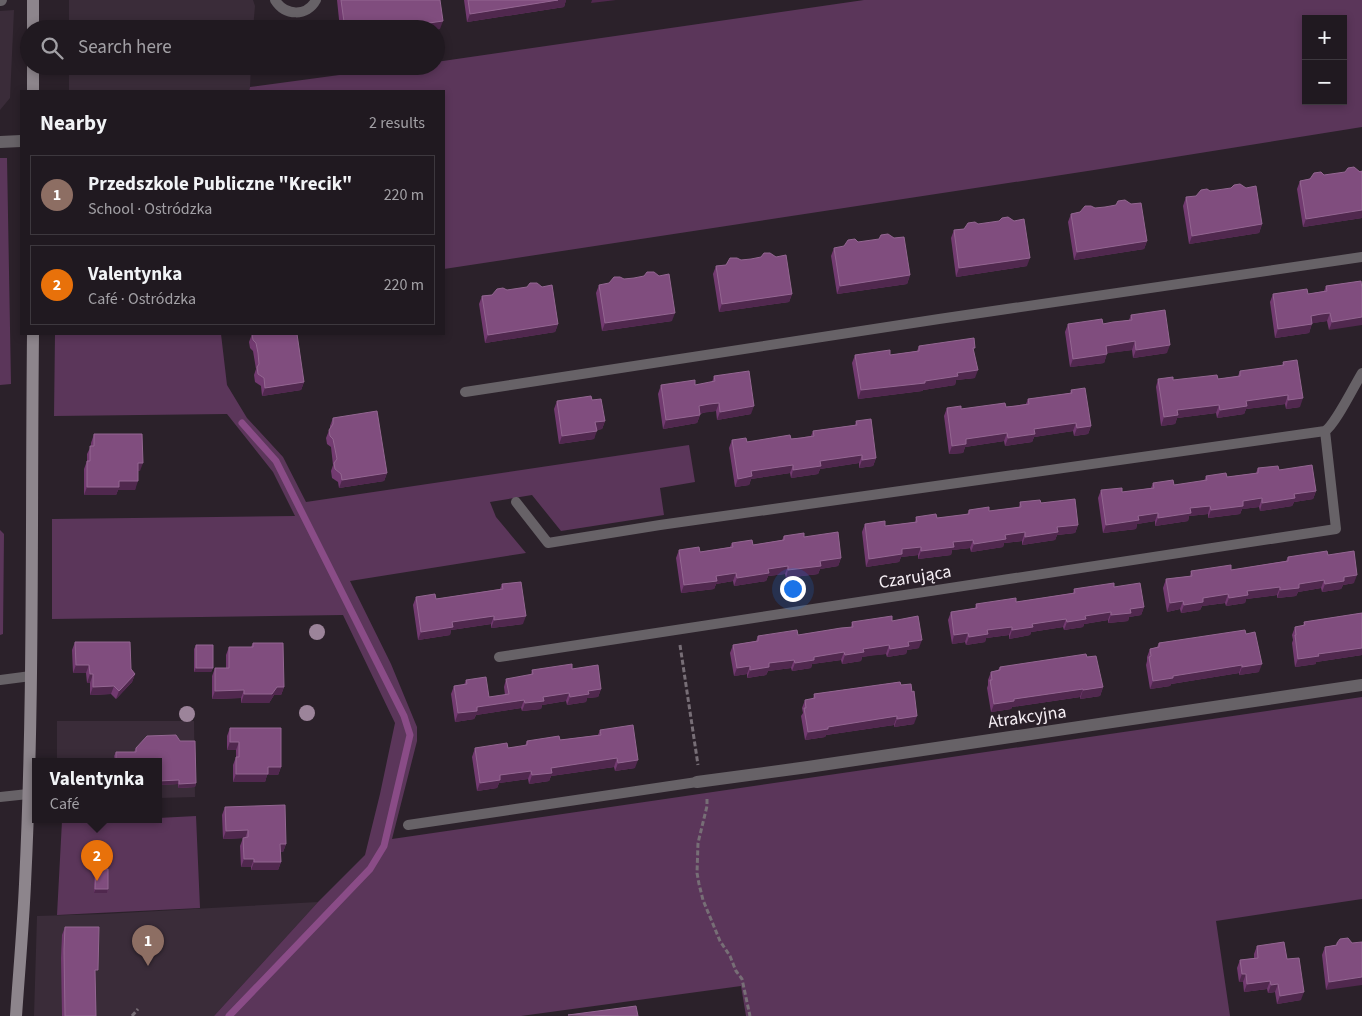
<!DOCTYPE html>
<html lang="en">
<head>
<meta charset="utf-8">
<style>
	body { margin:0; font-family:"Source Sans 3",sans-serif; background:#2d262d; color:#f1f3f6 }
	.controls { position:absolute; right:15px; top:15px; display:grid; overflow:hidden; border-radius:0px; box-shadow:0 2px 8px #0003 }
	.controls button { width:45px; height:45px; display:grid; place-items:center; padding:0; border:0; border-bottom:1px solid #3d383e; background:#201920; color:#f1f3f6; font:25px sans-serif }
	.you { position:absolute; left:792px; top:588px; width:18px; height:18px; margin:-12px; border:4px solid #fff; border-radius:50%; background:#1a73e8; box-shadow:0 0 0 8px #1a73e833 }
	.badge { display:grid; place-items:center; width:32px; height:32px; border-radius:50%; background:#adc60f; color:#fff; font-size:16px; font-weight:700 }
	.pin { position:absolute; translate:-50% -41px; filter:drop-shadow(0 1px 2px #0008) }
	.pin::after { content:''; position:absolute; top:26px; width:18px; height:15px; background:inherit; clip-path:polygon(0 0,100% 0,50% 100%) }
	.popup { position:absolute; left:32px; top:758px; width:130px; height:65px; box-sizing:border-box; display:grid; place-content:center; border-radius:0px; background:#201920; filter:drop-shadow(0 1px 4px #0005); font-size:16px; white-space:nowrap; color:#a2a0a5 }
	.popup b { font-size:19px; color:#f1f3f6 }
	.popup::after { content:''; position:absolute; left:50%; top:100%; margin-left:-10px; border:10px solid transparent; border-top-color:#201920 }
	.list { margin:0; padding:0; list-style:none }
	h2 { display:flex; justify-content:space-between; align-items:center; height:65px; margin:0; padding:0 20px; font-size:21px }
	h2 small { font-size:16px; font-weight:400; color:#a2a0a5 }
	.list li { display:grid; grid-template-columns:32px 1fr auto; gap:15px; align-items:center; box-sizing:border-box; height:80px; margin:0 10px 10px; padding:0 10px; border:1px solid #3d383e; border-radius:0px }
	.list b { display:block; font-size:19px; white-space:nowrap }
	.list p { margin:0; font-size:16px; white-space:nowrap; color:#a2a0a5 }
	.list em { font-size:16px; font-style:normal; color:#a2a0a5 }
	.icon { flex:none; width:28px; height:28px; fill:none; stroke:currentColor; stroke-width:2; stroke-linecap:round; stroke-linejoin:round }
	.map { position:relative; flex:none; width:1362px; height:1016px; overflow:hidden }
	.search { position:absolute; background:#201920; box-shadow:0 2px 8px #0003; left:20px; top:20px; width:425px; height:55px; display:flex; align-items:center; gap:12px; box-sizing:border-box; padding:0 18px; border-radius:28px; color:#a2a0a5; font-size:19px }
	.panel { position:absolute; background:#201920; box-shadow:0 2px 8px #0003; left:20px; top:90px; width:425px; height:245px; border-radius:0px }
	.map>svg:first-child { display:block }
	.built { fill:#3a2c39 }
	.green { fill:#5b365a; fill-rule:evenodd }
	.lines { fill:none; stroke-linecap:round; stroke-linejoin:round }
	.stream { stroke:#8a4c87; stroke-width:7 }
	.path { stroke:#776e76; stroke-width:3; stroke-dasharray:5 2.5; stroke-linecap:butt }
	.lane { stroke:#676267; stroke-width:10 }
	.street { stroke:#676267; stroke-width:12 }
	.secondary { stroke:#8d858c; stroke-width:12 }
	.tree { fill:#9c849a }
	.wall { fill:#723a70 }
	.shaded-wall { fill:#50284e }
	.building { fill:#804d7e; stroke:#936691 }
	.labels { text-anchor:middle; dominant-baseline:central; stroke-width:4; stroke-linejoin:round; paint-order:stroke }
	.street-label { font-size:18px; fill:#f6eff5; stroke:#2b212a }
</style>
</head>
<body>
<div class="map">
<svg width="1362" height="1016" viewBox="0 0 1362 1016">
	<rect width="100%" height="100%" fill="#2b212a"/>
	<!-- built -->
	<path class="built" d="M69,0H253L255,6L253,29H69Z
		M14,10L10,98L0,110V11Z
		M69,66H251L250,87L249,91H69Z
		M57,721H194L195,797L158,798V762H57Z
		M318,902L214,1016H34L37,916L104,914Z"/>
	<!-- green -->
	<path class="green" d="M864,0H1362V127L1094,170L444,269V91H249L250,87L406,66H436V62ZM1306,19H1343V101H1306Z
		M0,158H7L11,384L0,385Z
		M55,334H221L227,385L247,418L283,457L306,502L689,445L695,482L660,488L664,515L561,531L532,495L490,502L496,517L526,553L350,581L391,664L417,727V741L392,839L1362,697V899L1216,921L1230,1016H746L741,986L521,1016H214L318,902L365,855L380,794L395,723L343,615L52,619V519L295,516L273,472L227,414L54,416Z
		M0,530L4,534L3,634L0,635Z
		M196,816L200,908L57,915L62,821L158,820V818Z"/>
	<g class="lines">
		<!-- stream -->
		<path class="stream" d="M229,1016L370,869L384,846L410,735L404,716L276,461L242,423"/>
		<!-- path -->
		<path class="path" d="M680,645L698,765
			M707,799V806L698,843L697,873L699,884L703,900L720,941L730,956L736,971L742,979L750,1016
			M132,1016L138,1009"/>
		<!-- lane -->
		<path class="lane" d="M275,0C285,16 307,17 316,0
			M465,392L939,319L1362,257
			M516,502L548,543L660,525L1325,431C1335,425 1354,386 1362,373
			M499,657L1336,529L1325,431
			M0,680L31,676
			M0,797L28,794
			M408,825L697,782"/>
		<!-- street -->
		<path class="street" d="M0,0H1
			M0,142L21,141
			M697,782L808,767L1362,685"/>
		<!-- secondary -->
		<path class="secondary" d="M33,0V29
			M33,66V91
			M16,1016C19,972 23,928 25,884C34,701 31,517 33,334"/>
	</g>
	<!-- trees -->
	<g class="tree">
		<circle cx="317" cy="632" r="8"/>
		<circle cx="307" cy="713" r="8"/>
		<circle cx="187" cy="714" r="8"/>
	</g>
	<!-- wall -->
	<path class="wall" d="M337,0H440V29H340Z
		M464,0H566L564,7L467,22Z
		M1362,171V218L1303,227L1297,189L1300,181L1324,175Z
		M1186,197L1262,224L1259,233L1189,244L1183,206Z
		M1080,212L1147,241L1144,249L1074,260L1068,222L1071,214Z
		M964,229L1027,266L956,277L951,238L954,230Z
		M834,248L910,275L907,284L837,294L831,256Z
		M726,265L792,294L789,302L719,312L713,274L716,266Z
		M1361,281L1329,330L1327,321L1312,323L1309,333L1275,338L1270,302L1273,294H1308L1324,291L1326,286Z
		M599,285L672,321L602,331L596,293Z
		M507,290L558,324L555,332L485,343L479,304L482,296L492,295Z
		M1131,315L1167,353L1133,358L1132,350L1107,353L1104,363L1070,367L1065,332L1068,324H1103L1129,320Z
		M252,334L304,382L301,390L262,396L261,386L255,382L254,375L256,369L253,351L250,348L249,342Z
		M919,346L974,352L975,378L956,380L955,385L923,390L922,391L858,399L852,363L855,355H890L917,351Z
		M1283,362L1300,407L1286,409L1285,404L1246,409L1244,414L1217,418L1216,413L1177,418L1175,424L1161,426L1156,387L1158,379L1173,380L1218,379L1238,376L1240,371L1282,366Z
		M714,376L751,414L717,420L716,411L706,412L700,414V415L697,423L663,429L658,394L661,385H695L712,382Z
		M1071,390L1091,426L1088,434L1074,436L1073,431L1034,437L1032,442L1018,444L1005,446L1004,441L965,447L963,453L949,454L944,416L947,408L961,409L1006,407L1026,404L1028,399L1070,393Z
		M592,400L605,421L602,429L596,430L594,439L559,444L554,409L557,401Z
		M333,418L387,473L384,481L339,488L338,482L332,478L331,471L333,465L331,447L327,444L326,438L330,428V426Z
		M856,421L876,458L873,466L859,468V463L820,469L818,474L791,478L790,473L751,479L749,485L735,487L729,448L732,440L747,442L791,439L811,436L813,431L855,425Z
		M94,434L140,471H138L135,490H118L116,495H84V469L87,461V454L91,446V443Z
		M1258,468L1279,470L1316,491L1313,499L1294,502L1292,506L1260,511L1259,507L1242,509L1240,514L1208,518V514L1189,516L1188,521L1155,526V521L1137,524L1136,529L1103,533L1098,498L1101,490L1122,492L1151,488L1153,483L1174,485L1204,481L1206,476L1227,477L1256,473Z
		M1020,502L1041,503L1078,525L1075,533L1057,535L1055,540L1022,545V541L1004,543L1003,547L971,552L970,548L952,550L951,555L918,559V555L901,557L899,562L866,567L862,532L865,524L885,526L915,522L916,517L937,518L967,515L969,510L989,511L1019,507Z
		M784,536L804,537L841,558L838,566L820,569L818,574L786,578L785,574L768,576L766,581L734,586L733,581L716,584L714,589L681,593L676,558L679,550L700,552L730,547L732,543L753,545L782,540Z
		M1328,555L1354,583L1343,585L1341,589L1322,592L1321,588L1298,592L1296,596L1277,598V595L1246,599L1245,603L1226,606L1225,603L1202,606L1200,610L1181,613L1180,609L1167,612L1163,588L1166,579L1190,576L1191,571L1231,570L1286,561L1288,557Z
		M502,584L523,624L491,628V624L451,630L450,635L418,640L413,605L416,597L436,599L500,589Z
		M1114,587L1144,607L1141,615L1129,617L1128,621L1108,623V620L1084,624L1083,627L1064,630L1063,627L1031,632L1030,635L1009,639V635L986,638L985,642L966,645L965,642L952,644L948,620L951,612L975,608L976,604L1016,602L1073,593L1074,589Z
		M1362,613V655L1316,662V664L1295,667L1292,643L1293,640L1292,635L1295,627L1303,626L1304,622Z
		M892,621L919,648L907,650L906,654L887,657L886,654L873,655L862,657L861,661L842,664L841,660L812,664L811,668L792,671L791,668L768,671L766,675L747,678V674L734,676L730,653L733,645L756,641L758,636L798,635L851,627L852,622Z
		M1246,634L1259,672L1239,675V673L1171,684L1170,686L1150,689L1146,665L1147,661V657L1150,649L1157,647L1159,643Z
		M75,642L131,669L135,674L132,682L116,699L111,694L90,695V683H87L86,673H73L72,650Z
		M253,643L284,687L281,695H274L269,703H241V698L212,699V676L215,668H226V655L229,647H251Z
		M196,645L213,668L211,672H194V649Z
		M1087,657L1103,687L1100,696L1080,699V697L1012,707L1011,709L991,712L987,688L988,685V680L991,672L998,670L1000,667Z
		M572,669L601,689L598,697L587,698L586,702L567,705L566,701L542,705L541,709L522,711L521,708L476,715L474,719L455,722L451,694L454,686L464,685L466,680L489,697L505,695L504,687L506,679L531,675L532,670Z
		M900,682L914,724L894,727V725L826,735L825,737L805,740L801,716L803,713L802,708L805,700L813,699L814,694Z
		M230,728L281,767L278,775H267L265,782H233V765L236,757V750H227V736Z
		M600,730L635,768L615,771L614,767L551,776L549,781L529,784L528,779L499,783L497,788L477,791L472,757L475,748H508L525,746L527,741L560,740L598,735Z
		M136,748L196,783L195,787L178,788V784L158,785V762H115L114,756L116,752H134Z
		M225,807L286,844L283,852H280L281,862L278,870H251V867H241L240,846L243,838L223,839L222,815Z
		M96,869L108,889L107,893H94V873Z
		M65,927L95,977L96,1016H62L61,958L62,935Z
		M1337,943H1352L1326,990L1322,955L1325,947L1336,945Z
		M1257,946L1287,959L1301,1000L1277,1004L1275,992L1268,993L1267,989L1244,992L1243,982H1239L1237,968L1240,960L1254,958V954Z"/>
	<!-- shaded-wall -->
	<path class="shaded-wall" d="M558,0H566L564,7L467,22L470,14Z
		M592,0H616L591,3Z
		M443,21L440,29L436,30V29H386Z
		M1362,210V218L1303,227L1306,219Z
		M1262,224L1259,233L1189,244L1192,236Z
		M1147,241L1144,249L1074,260L1077,252Z
		M1030,258L1027,266L956,277L959,268Z
		M910,275L907,284L837,294L840,286Z
		M792,294L789,302L719,312L722,304Z
		M675,313L672,321L602,331L605,323Z
		M1330,313L1327,321L1308,324L1311,316Z
		M1362,317V325L1329,330L1332,322Z
		M558,324L555,332L485,343L488,335Z
		M1312,324L1309,333L1275,338L1278,329Z
		M1135,341L1132,350L1103,354L1106,346Z
		M1170,345L1167,353L1133,358L1136,350Z
		M1107,354L1104,363L1070,367L1073,359Z
		M978,370L975,378L956,380L955,385L923,390L922,391L858,399L861,390L925,381L957,373Z
		M304,382L301,390L262,396L265,388Z
		M1288,395L1285,404L1246,409L1244,414L1217,418L1220,410L1246,401Z
		M1303,398L1300,407L1286,409L1288,400Z
		M719,403L716,411L696,414L699,406Z
		M1219,405L1216,413L1177,418L1175,424L1161,426L1164,417L1177,410Z
		M754,406L751,414L717,420L720,412Z
		M700,415L697,423L663,429L666,420Z
		M605,421L602,429L592,431L595,422Z
		M1076,423L1073,431L1034,437L1032,442L1005,446L1008,438L1034,429Z
		M1091,426L1088,434L1074,436L1077,428Z
		M597,431L594,439L559,444L562,436Z
		M1007,433L1004,441L965,447L963,453L949,454L952,446L966,439Z
		M862,455L859,463L820,469L818,474L791,478L793,470L820,461Z
		M876,458L873,466L859,468L862,460Z
		M138,463H143L140,471H135Z
		M793,465L790,473L751,479L749,485L735,487L738,479L751,471Z
		M387,473L384,481L339,488L342,480Z
		M119,481H138L135,490H118L116,495H84L87,487Z
		M1316,491L1313,499L1294,502L1292,506L1260,511L1262,503L1294,494Z
		M1262,498L1259,507L1242,509L1240,514L1208,518L1211,510L1243,501Z
		M1210,506L1208,514L1189,516L1188,521L1155,526L1158,518L1190,508Z
		M1158,513L1155,521L1137,524L1136,529L1103,533L1106,525L1138,516Z
		M1078,525L1075,533L1057,535L1055,540L1022,545L1025,537L1057,527Z
		M1025,532L1022,541L1004,543L1003,547L971,552L974,544L1005,535Z
		M973,540L970,548L952,550L951,555L918,559L921,551L953,542Z
		M921,547L918,555L901,557L899,562L866,567L869,559L902,549Z
		M841,558L838,566L820,569L818,574L786,578L788,570L820,561Z
		M788,566L785,574L768,576L766,581L734,586L737,578L768,569Z
		M736,573L733,581L716,584L714,589L681,593L684,585L716,576Z
		M1357,575L1354,583L1343,585L1341,589L1322,592L1325,584L1344,577Z
		M1324,580L1321,588L1298,592L1296,596L1277,598L1280,590L1299,584Z
		M1280,587L1277,595L1246,599L1245,603L1226,606L1229,598L1247,591Z
		M1228,594L1225,603L1202,606L1200,610L1181,613L1184,605L1203,598Z
		M1183,601L1180,609L1167,612L1170,603Z
		M1144,607L1141,615L1129,617L1128,621L1108,623L1111,615L1130,609Z
		M1111,612L1108,620L1084,624L1083,627L1064,630L1067,622L1085,616Z
		M494,616L491,624L451,630L450,635L418,640L421,632L452,622Z
		M526,616L523,624L491,628L494,620Z
		M1066,619L1063,627L1031,632L1030,635L1009,639L1012,630L1032,624Z
		M1012,627L1009,635L986,638L985,642L966,645L969,637L987,630Z
		M968,633L965,642L952,644L954,635Z
		M922,640L919,648L907,650L906,654L887,657L890,649L908,642Z
		M889,645L886,654L862,657L861,661L842,664L845,655L863,649Z
		M1362,648V655L1316,662V664L1295,667L1298,659L1318,654Z
		M844,652L841,660L812,664L811,668L792,671L795,663L814,657Z
		M794,660L791,668L768,671L766,675L747,678L750,670L769,663Z
		M1262,664L1259,672L1239,675L1242,667Z
		M76,665H89L86,673H73Z
		M1242,665L1239,673L1171,684L1170,686L1150,689L1153,681L1173,676Z
		M750,666L747,674L734,676L737,668Z
		M196,668H213L211,672H194Z
		M90,674H93L90,683H87Z
		M135,674L132,682L116,699L119,691Z
		M114,686L111,694L90,695L93,687Z
		M277,687H284L281,695H274L269,703H241L244,694Z
		M1103,687L1100,696L1080,699L1083,690Z
		M601,689L598,697L587,698L586,702L567,705L570,697L588,691Z
		M1083,689L1080,697L1012,707L1011,709L991,712L994,704L1014,699Z
		M244,690L241,698L212,699L215,691Z
		M569,693L566,701L542,705L541,709L522,711L525,703L543,697Z
		M524,700L521,708L476,715L474,719L455,722L458,713L477,707Z
		M897,716L894,725L826,735L825,737L805,740L808,732L828,727Z
		M917,716L914,724L894,727L897,719Z
		M230,742H239L236,750H227Z
		M617,758L614,767L551,776L549,781L529,784L532,775L551,768Z
		M638,760L635,768L615,771L618,763Z
		M268,767H281L278,775H267L265,782H233L236,774Z
		M531,771L528,779L499,783L497,788L477,791L480,783L500,775Z
		M179,780L178,784L158,785V781Z
		M196,783L195,787L178,788L179,784Z
		M248,830L245,838L223,839L226,831Z
		M280,844H286L283,852H277Z
		M244,859H254L251,867H241Z
		M254,862H281L278,870H251Z
		M95,889H108L107,893H94Z
		M1242,974H1246L1243,982H1239Z
		M1362,977V985L1326,990L1329,982Z
		M1270,981L1267,989L1244,992L1247,984Z
		M1278,984L1275,992L1268,993L1271,985Z
		M1304,992L1301,1000L1277,1004L1280,996Z"/>
	<!-- building -->
	<path class="building" d="M341,0H440L443,21L386,29H345Z
		M468,0H558L470,14Z
		M1354,167L1360,172L1362,171V210L1306,219L1300,181L1310,179L1314,173L1321,172L1324,175L1345,172L1348,168Z
		M1240,184L1246,188L1256,186L1262,224L1192,236L1186,197L1196,196L1201,190L1207,189L1210,191L1231,188L1234,185Z
		M1125,200L1131,204L1141,203L1147,241L1077,252L1071,214L1080,212L1085,206H1091L1095,208L1105,207L1116,205L1118,201Z
		M1008,217L1014,221L1024,219L1030,258L959,268L954,230L964,229L968,223L975,222L978,224L999,221L1002,218Z
		M888,234L894,238L904,237L910,275L840,286L834,248L844,246L848,240L855,239L858,242L879,239L881,235Z
		M764,253H770L776,257L786,255L792,294L722,304L716,266L726,265L730,258H737L741,260L751,259L761,257Z
		M647,272H654L659,276L669,274L675,313L605,323L599,285L609,283L614,277H620L624,279L634,278L644,276Z
		M1361,281L1362,289V317L1332,322L1330,313L1321,314L1311,316L1312,324L1278,329L1273,294L1307,289L1308,294L1327,291L1326,286Z
		M530,283H537L542,287L552,285L558,324L488,335L482,296L492,295L497,289L503,288L507,290L527,287Z
		M1165,310L1170,345L1136,350L1135,341L1106,346L1107,354L1073,359L1068,324L1102,319L1103,324L1113,322L1132,320L1131,315Z
		M252,334H297L304,382L265,388L264,378L258,374L257,367L259,364L258,353L256,343L253,340Z
		M974,338L975,348H973L978,370L957,373L958,376L925,381V383L861,390L855,355L890,350V355L919,351V346Z
		M1297,360L1303,398L1288,400V395L1246,401L1247,406L1220,410L1219,405L1177,410L1178,415L1164,417L1158,379L1173,377V380L1217,375L1218,379L1240,376V371L1284,365L1283,362Z
		M749,371L754,406L720,412L719,403L709,404L699,406L700,415L666,420L661,385L695,380V385L715,381L714,376Z
		M1085,388L1091,426L1077,428L1076,423L1034,429L1035,434L1021,436L1008,438L1007,433L966,439V444L952,446L947,408L961,406V409L1005,403L1006,407L1016,406L1029,404L1028,399L1072,393L1071,390Z
		M591,396L592,400L601,399L605,421L595,422L597,431L562,436L557,401Z
		M377,411L387,473L342,480L341,474L335,469L334,463L337,459L333,439L330,436L329,430L333,424V418Z
		M871,419L876,458L862,460V455L820,461L821,466L793,470V465L751,471L752,476L738,479L732,440L746,438L747,442L790,435L791,439L801,438L814,436L813,431L857,425L856,421Z
		M94,434H142L143,463H138V481H119V487H87V461H90V446H94Z
		M1312,465L1316,491L1294,494L1295,498L1262,503V498L1243,501V506L1211,510L1210,506L1190,508L1191,513L1158,518V513L1138,516L1139,520L1106,525L1101,490L1122,488V492L1154,488L1153,483L1173,480L1174,485L1207,480L1206,476L1226,473L1227,477L1258,473V468L1278,466L1279,470Z
		M1075,499L1078,525L1057,527L1058,532L1025,537V532L1005,535L1006,539L974,544L973,540L953,542L954,547L921,551V547L902,549V554L869,559L865,524L885,521V526L917,522L916,517L936,514L937,518L969,514V510L989,507V511L1021,507L1020,502L1040,500L1041,503Z
		M838,532L841,558L820,561L821,566L788,570V566L768,569L769,573L737,578L736,573L716,576L717,581L684,585L679,550L699,547L700,552L733,547L732,543L752,540L753,545L784,540V536L804,533V537Z
		M1327,551L1328,555L1354,551L1357,575L1344,577V581L1325,584L1324,580L1299,584V588L1280,590V587L1247,591L1248,595L1229,598L1228,594L1203,598V602L1184,605L1183,601L1170,603L1166,579L1192,576L1191,571L1231,565V570L1288,561V557Z
		M521,582L526,616L494,620V616L452,622L453,627L421,632L416,597L435,594L436,599L503,589L502,584Z
		M1114,583V587L1140,583L1144,607L1130,609L1131,613L1111,615V612L1085,616L1086,619L1067,622L1066,619L1032,624L1033,627L1012,630V627L987,630L988,634L969,637L968,633L954,635L951,612L977,608L976,604L1016,598V602L1075,593L1074,589Z
		M1362,613V648L1318,654L1319,656L1298,659L1295,635H1296L1295,627L1305,625L1304,622Z
		M892,616V621L918,616L922,640L908,642L909,646L890,649L889,645L863,649L864,652L845,655L844,652L814,657V660L795,663L794,660L769,663V667L750,670V666L737,668L733,645L758,641V636L797,630L798,635L841,628L853,627L852,622Z
		M1245,630L1246,634L1255,632L1262,664L1242,667V665L1173,676V678L1153,681L1149,657L1151,656L1150,649L1159,647V643Z
		M75,642H130L131,669L135,674L119,691L114,686L93,687V674H90L89,665H76Z
		M253,643H283L284,687H277L272,694H244V690L215,691V668H229V647H253Z
		M196,645H213V668H196Z
		M1086,654L1087,657L1096,656L1103,687L1083,690V689L1014,699V701L994,704L990,680H992L991,672L1000,670V667Z
		M572,664V669L598,665L601,689L588,691L589,694L570,697L569,693L543,697L544,701L525,703L524,700L477,707V711L458,713L454,686L467,684L466,680L486,677L489,697L509,694L506,679L533,674L532,670Z
		M900,682L901,685L911,684L912,692L914,691L917,716L897,719V716L828,727V729L808,732L804,708H806L805,700L815,698L814,694Z
		M633,725L638,760L618,763L617,758L551,768L552,773L532,775L531,771L500,775V780L480,783L475,748L507,743L508,748L527,745V741L559,736L560,740L601,735L600,730Z
		M230,728H281V767H268V774H236V757H239V742H230Z
		M176,735L180,741H195L196,783L179,784V780L158,781V762H116V752H136V748L147,736Z
		M285,805L286,844H280L281,862H254V859H244L243,838L248,837V830L226,831L225,807Z
		M96,869H108V889H95Z
		M65,927H99L98,970H95L96,1016H65L64,950Z
		M1348,938L1352,943L1362,942V977L1329,982L1325,947L1337,945V943L1340,939Z
		M1284,942L1287,959L1299,958L1304,992L1280,996L1278,984L1271,985L1270,981L1247,984L1246,974H1242L1240,960L1258,958L1257,946Z
		M636,1006L638,1016L568,1015Z"/>
	<g class="labels">
		<!-- street labels -->
		<g class="street-label">
			<text transform="translate(915 577) rotate(-9)">Czarująca</text>
			<text transform="translate(1027 717) rotate(-8)">Atrakcyjna</text>
		</g>
	</g>
</svg>
<div class="controls">
<button>+</button>
<button>−</button>
</div>
<div class="you"></div>
<div class="pin badge" style="left:148px;top:966px;background:#8d6e63">1</div>
<div class="pin badge" style="left:97px;top:881px;background:#e8710a">2</div>
<div class="popup"><b>Valentynka</b>Café</div>
<div class="search"><svg class="icon" aria-label="search" viewBox="0 0 24 24"><circle cx="10" cy="10" r="6"/><path d="M15 15l6 6"/></svg>Search here</div>
<section class="panel">
<h2>Nearby<small>2 results</small></h2>
<ul class="list">
<li><span class="badge" style="background:#8d6e63">1</span><div><b>Przedszkole Publiczne &quot;Krecik&quot;</b><p>School · Ostródzka</p></div><em>220 m</em></li>
<li><span class="badge" style="background:#e8710a">2</span><div><b>Valentynka</b><p>Café · Ostródzka</p></div><em>220 m</em></li>
</ul>
</section>
</div>
</body>
</html>
